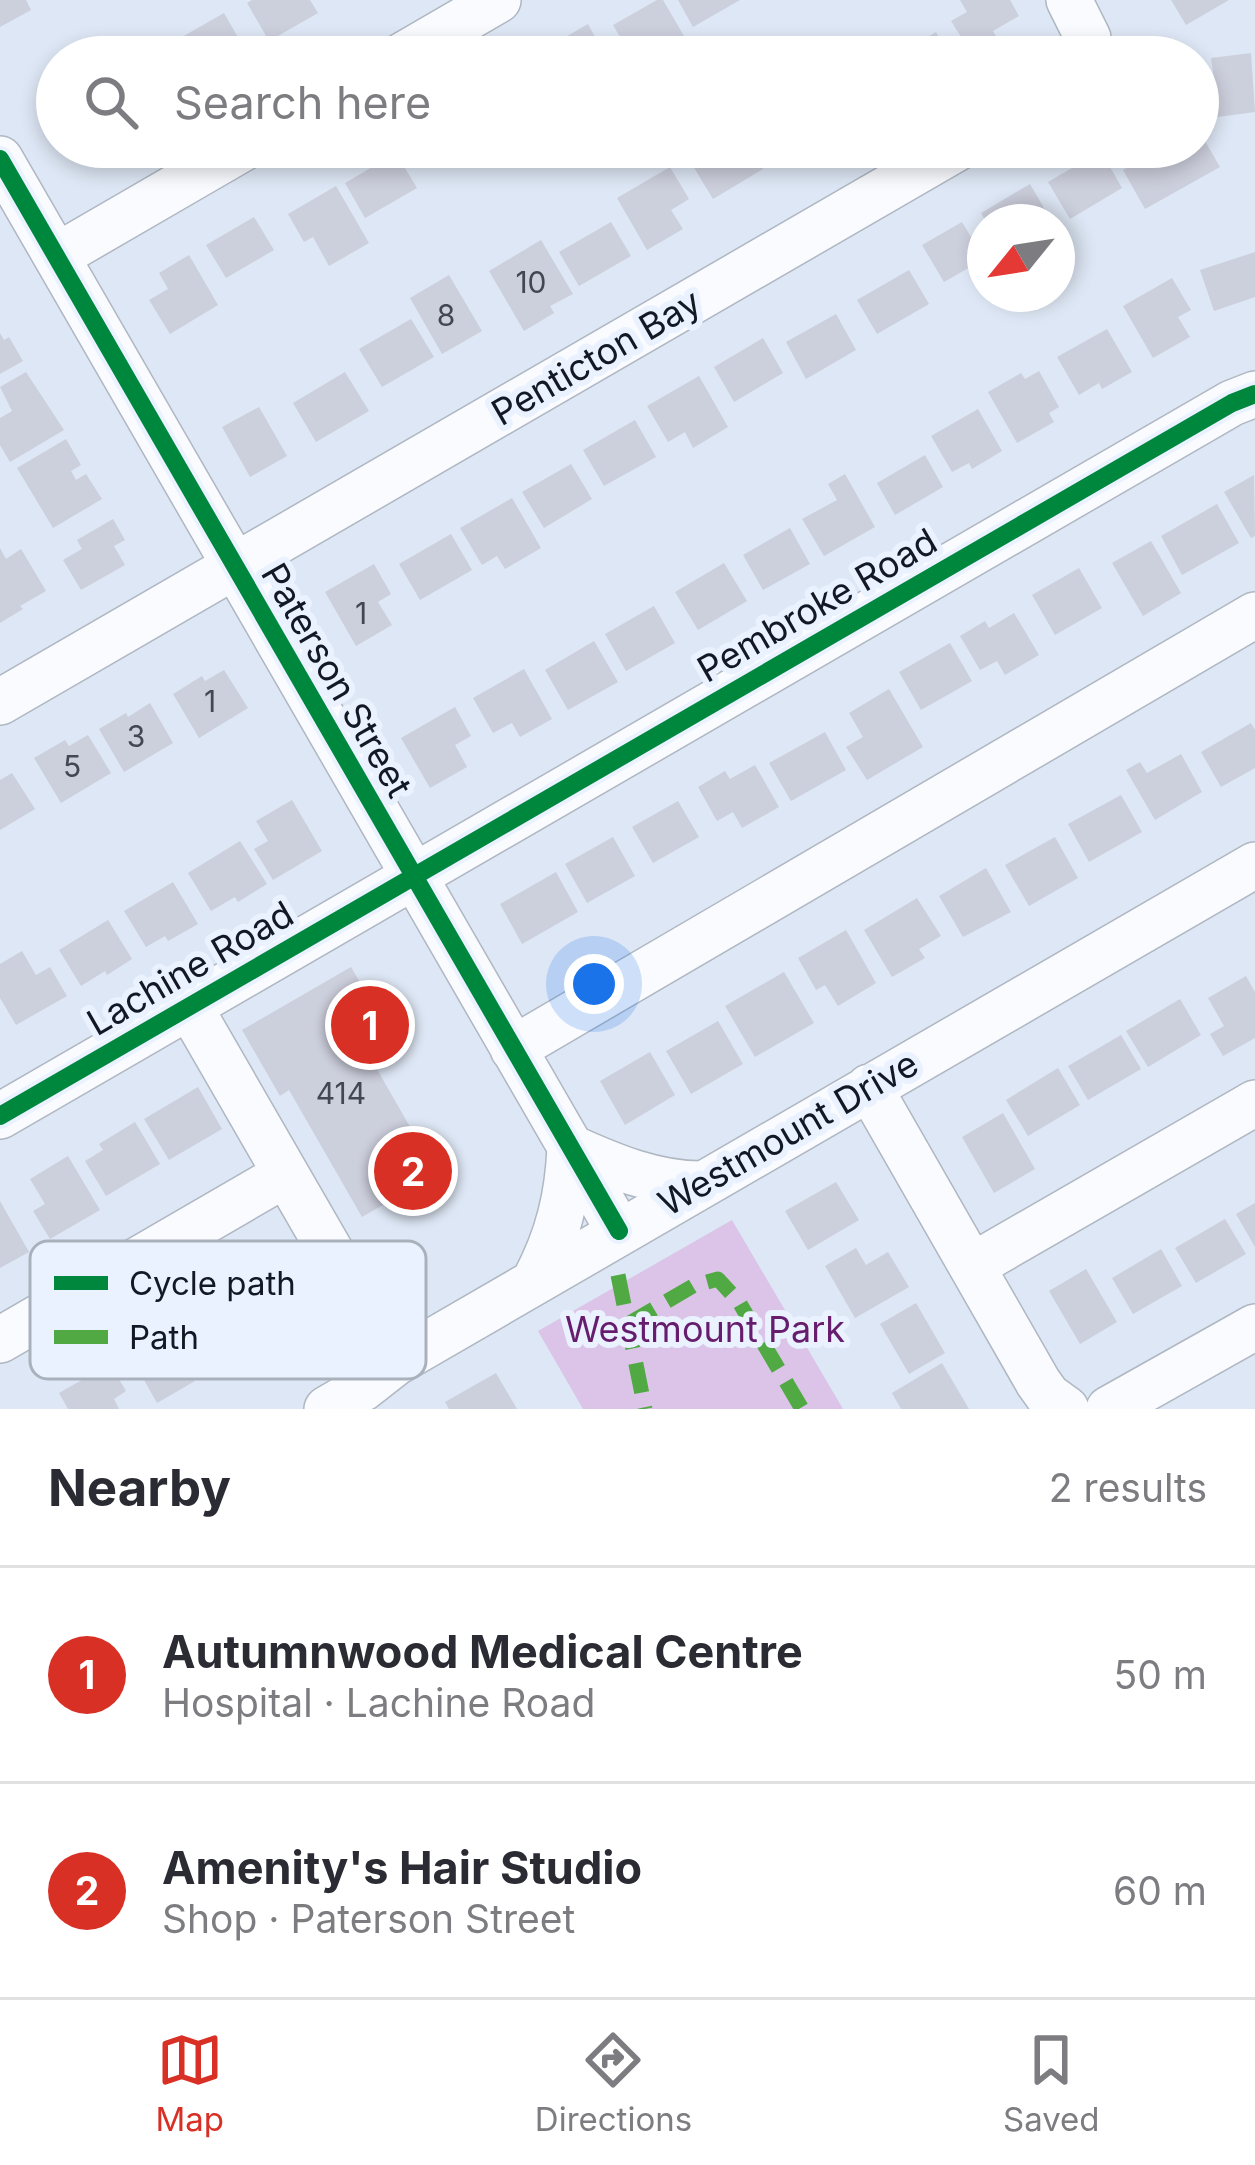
<!DOCTYPE html>
<html lang="en">
<head>
<meta charset="utf-8">
<style>
	body { margin:0; font-family:Inter,sans-serif; background:#f2f2f3; color:#2b2b33 }
	.compass { position:absolute; left:967px; top:204px; width:108px; height:108px; border-radius:50%; background:#fff; box-shadow:0 6px 18px #0003; rotate:240deg }
	.you { position:absolute; left:594px; top:984px; width:42px; height:42px; margin:-30px; border:9px solid #fff; border-radius:50%; background:#1a73e8; box-shadow:0 0 0 18px #1a73e833 }
	.badge { display:grid; place-items:center; width:78px; height:78px; border-radius:50%; background:#d93025; color:#fff; font-size:39px; font-weight:700 }
	.pin { position:absolute; translate:-50% -50%; border:6px solid #fff; box-shadow:0 3px 12px #0006 }
	.list { margin:0; padding:0; list-style:none }
	h2 { display:flex; justify-content:space-between; align-items:center; height:156px; margin:0; padding:0 48px; font-size:51px }
	h2 small { font-size:39px; font-weight:400; color:#7c7c81 }
	.list li { display:grid; grid-template-columns:78px 1fr auto; gap:36px; align-items:center; box-sizing:border-box; height:216px; padding:0 48px; border-top:3px solid #e1e1e2 }
	.list b { display:block; font-size:45px; white-space:nowrap }
	.list p { margin:0; font-size:39px; white-space:nowrap; color:#7c7c81 }
	.list em { font-size:39px; font-style:normal; color:#7c7c81 }
	.icon { flex:none; width:66px; height:66px; fill:none; stroke:currentColor; stroke-width:2; stroke-linecap:round; stroke-linejoin:round }
	.map { position:relative; flex:none; width:1255px; height:1409px; overflow:hidden }
	.search { position:absolute; background:#fff; box-shadow:0 6px 18px #0003; left:36px; right:36px; top:36px; height:132px; display:flex; align-items:center; gap:30px; box-sizing:border-box; padding:0 42px; border-radius:66px; color:#7c7c81; font-size:45px }
	.sheet { height:588px; background:#fff }
	nav { display:flex; justify-content:space-around; align-items:center; box-sizing:border-box; height:168px; border-top:3px solid #e1e1e2; background:#fff; font-size:33px; color:#7c7c81 }
	nav a { display:grid; justify-items:center; gap:6px }
	nav .on { color:#d93025 }
	.map>svg:first-child { display:block }
	.green { fill:#dbc4e7 }
	.building { fill:#cccfdc }
	.lines { fill:none; stroke-linecap:round; stroke-linejoin:round }
	.minor-casing { stroke:#afb7c2; stroke-width:48 }
	.minor { stroke:#fafbfe; stroke-width:45 }
	.quiet { stroke:#51a944; stroke-width:15; stroke-dasharray:30 15; stroke-linecap:butt }
	.cycleway-casing { stroke:#eaf2ff; stroke-width:26 }
	.cycleway { stroke:#00873e; stroke-width:18 }
	.labels { text-anchor:middle; dominant-baseline:central; stroke-width:12; stroke-linejoin:round; paint-order:stroke }
	.number-label { font-size:30px; fill:#424853 }
	.street-label { font-size:36px; fill:#121924; stroke:#eaf2ff }
	.park-label { font-size:36px; fill:#671d6d; stroke:#eaf2ff }
	.key { fill:#eaf2ff; stroke:#a9b1bd; stroke-width:3 }
	.key-label { font-size:33px; fill:#121924 }
</style>
</head>
<body>
<div class="map">
<svg width="1255" height="1409" viewBox="0 0 1255 1409">
	<rect width="100%" height="100%" fill="#dee7f5"/>
	<!-- green -->
	<path class="green" d="M732,1220L843,1409H583L538,1331Z"/>
	<!-- building -->
	<path class="building" d="M0,0H26L31,10L0,27Z
		M252,0H310L318,13L269,41L247,3Z
		M657,0H663L684,36L649,57H632L613,25Z
		M678,0H740L693,27Z
		M960,0H1010L1019,16L993,31L997,38L971,53L951,21L967,12Z
		M1171,0H1229L1186,25Z
		M224,13L247,53L241,57H185L175,41Z
		M588,24L606,57H531Z
		M936,32L951,57H894Z
		M1251,53L1255,112L1203,119L1198,80L1214,78L1211,58Z
		M1202,136L1220,167L1145,209L1123,170L1164,147H1198V138Z
		M420,147H461L430,165Z
		M715,147H750L763,169L713,199L690,161Z
		M1101,151L1122,188L1070,219L1048,182Z
		M396,153L417,188L365,218L345,183Z
		M670,167L689,199L671,210L683,229L647,250L617,198Z
		M1030,184L1051,220L986,222L981,213Z
		M336,186L369,243L329,266L313,237L304,242L288,214Z
		M254,217L274,250L226,278L206,245Z
		M611,222L631,256L579,286L559,252Z
		M962,222L984,259L944,282L922,245Z
		M541,240L573,294L550,306L554,313L524,331L489,271Z
		M1255,252V297L1214,311L1200,270Z
		M189,255L218,305L170,334L149,300L168,289L159,273Z
		M909,270L929,304L877,334L857,300Z
		M449,275L482,331L442,354L410,298Z
		M1172,278L1191,310L1178,317L1190,337L1153,358L1123,306Z
		M836,314L856,350L806,379L786,342Z
		M411,319L434,357L382,387L359,349Z
		M1107,329L1132,372L1102,389L1099,383L1079,395L1057,357Z
		M0,333L4,340L9,337L23,361L0,374Z
		M763,338L783,373L734,402L714,367Z
		M1039,371L1059,407L1049,413L1054,422L1017,443L988,392L1021,373L1025,379Z
		M26,372L64,430L10,462L0,445V418L12,411L0,387Z
		M345,372L369,411L316,442L293,403Z
		M699,376L728,427L693,448L685,432L668,442L647,406Z
		M259,407L287,456L250,477L222,427Z
		M978,409L1002,451L972,469L969,463L952,472L931,436Z
		M635,420L656,457L604,486L583,450Z
		M66,439L81,465L71,471L76,480L86,474L102,499L53,528L17,468Z
		M925,455L943,487L895,515L877,483Z
		M571,464L592,499L544,528L522,492Z
		M845,474L875,527L824,556L802,519L837,500L828,484Z
		M1254,475L1255,536L1251,538L1224,492Z
		M512,498L541,548L505,569L497,556L482,565L460,528Z
		M1217,504L1239,543L1182,575L1161,536Z
		M113,519L125,540L114,546L125,565L81,590L63,560L82,549L77,540Z
		M790,528L810,564L763,590L743,555Z
		M451,534L472,570L420,600L399,564Z
		M1151,541L1181,593L1143,616L1112,563Z
		M0,548L6,559L21,549L46,591L20,606L23,609L0,623Z
		M724,563L747,601L698,630L675,592Z
		M374,564L391,594L378,602L392,625L356,646L325,592Z
		M1079,568L1102,608L1055,635L1032,595Z
		M654,606L675,643L626,671L605,634Z
		M1014,613L1039,655L1005,675L997,661L980,670L960,636L985,621L989,628Z
		M594,641L618,682L568,710L545,670Z
		M950,643L972,681L921,710L899,672Z
		M524,669L552,719L520,737L512,723L493,733L473,698Z
		M224,670L248,708L199,738L173,694L202,676L205,681Z
		M889,689L923,747L867,780L846,747L863,737L849,713Z
		M150,703L173,743L124,772L99,729L126,713L128,717Z
		M455,707L471,736L455,745L467,767L430,788L401,738Z
		M1251,723L1255,730V768L1221,787L1201,752Z
		M825,732L846,770L791,801L769,763Z
		M88,735L111,773L61,803L34,758L65,740L69,746Z
		M1181,754L1202,792L1155,820L1126,770L1140,762L1147,773Z
		M755,765L779,807L742,828L733,812L717,821L698,787L725,771L730,779Z
		M12,773L35,809L0,830V780Z
		M1121,795L1142,832L1089,862L1068,824Z
		M292,800L322,851L273,880L254,849L268,841L256,821Z
		M678,801L699,837L653,863L632,827Z
		M613,837L635,876L587,903L565,864Z
		M1055,837L1078,878L1029,906L1005,865Z
		M240,841L267,884L238,902L235,897L211,911L188,873Z
		M986,868L1011,912L963,937L939,896Z
		M556,872L578,912L522,944L500,904Z
		M173,882L198,924L168,941L165,936L146,947L124,911Z
		M917,898L941,936L919,949L925,958L892,977L864,930Z
		M108,920L132,959L107,975L105,971L81,986L59,950Z
		M846,930L876,983L838,1006L825,985L816,990L798,958Z
		M22,951L36,975L50,967L67,996L16,1025L0,998V964Z
		M351,967L395,1043L370,1057L437,1174L362,1217L289,1090L280,1096L242,1030Z
		M784,972L814,1023L755,1057L725,1006Z
		M1246,976L1255,992V1038L1223,1056L1210,1034L1224,1026L1208,998Z
		M1180,999L1201,1035L1148,1067L1126,1031Z
		M718,1021L743,1064L691,1094L666,1051Z
		M1121,1035L1141,1069L1088,1100L1068,1066Z
		M650,1052L675,1095L625,1125L600,1081Z
		M1058,1068L1080,1105L1028,1136L1006,1100Z
		M198,1087L222,1129L169,1160L144,1119Z
		M1003,1113L1035,1169L994,1193L962,1137Z
		M135,1122L160,1164L106,1196L85,1161L103,1150L99,1144Z
		M68,1156L100,1210L50,1239L33,1211L45,1204L30,1179Z
		M836,1182L859,1220L808,1250L785,1211Z
		M0,1201L29,1252L0,1268Z
		M1255,1203V1247L1236,1214Z
		M1225,1219L1246,1254L1196,1283L1175,1248Z
		M856,1248L866,1265L888,1252L909,1287L855,1318L825,1266Z
		M1161,1249L1182,1286L1133,1314L1112,1278Z
		M1086,1269L1117,1322L1080,1344L1049,1291Z
		M916,1303L945,1353L909,1374L880,1324Z
		M164,1326L195,1381L157,1403L126,1348Z
		M942,1363L969,1409H901L892,1393Z
		M110,1364L126,1391L114,1399L119,1409H68L59,1393Z
		M496,1373L517,1409H449L445,1402Z"/>
	<g class="lines">
		<!-- minor casing -->
		<g class="minor-casing">
			<path id="minor" d="M1069,0L1088,38L1082,57
				M400,57L498,0
				M0,159L619,1231
				M57,256L245,147
				M0,702L959,147
				M189,1006L395,1363
				M513,1049L1255,615
				M869,1087L1038,1382L1048,1396L1066,1409
				M0,1116L1232,403L1255,394
				M570,1147C612,1166 655,1184 701,1184
				M972,1266L1255,1103
				M535,1280C558,1237 568,1196 570,1147
				M0,1340L286,1174
				M327,1409L363,1388L395,1363L1255,865
				M1109,1409L1255,1327"/>
		</g>
		<!-- minor -->
		<use href="#minor" class="minor"/>
		<!-- quiet -->
		<path class="quiet" d="M618,1275L645,1409
			M628,1324L693,1286L718,1279L739,1302L802,1409"/>
		<!-- cycleway casing -->
		<g class="cycleway-casing">
			<path id="cycleway" d="M0,159L619,1231
				M0,1116L1232,403L1255,394"/>
		</g>
		<!-- cycleway -->
		<use href="#cycleway" class="cycleway"/>
	</g>
	<g class="labels">
		<!-- number labels -->
		<g class="number-label">
			<text x="531" y="282">10</text>
			<text x="446" y="315">8</text>
			<text x="361" y="613">1</text>
			<text x="210" y="701">1</text>
			<text x="136" y="736">3</text>
			<text x="72" y="766">5</text>
			<text x="341" y="1093">414</text>
		</g>
		<!-- street labels -->
		<g class="street-label">
			<text transform="translate(596 357) rotate(-30)">Penticton Bay</text>
			<text transform="translate(817 605) rotate(-30)">Pembroke Road</text>
			<text transform="translate(337 680) rotate(60)">Paterson Street</text>
			<text transform="translate(190 968) rotate(-30)">Lachine Road</text>
			<text transform="translate(788 1133) rotate(-30)">Westmount Drive</text>
		</g>
		<!-- park labels -->
		<g class="park-label">
			<text x="705" y="1329">Westmount Park</text>
		</g>
	</g>
	<!-- legend -->
	<rect x="30" y="1241" width="396" height="138" rx="18" class="key"/>
	<rect x="54" y="1276" width="54" height="14" fill="#00873e"/>
	<rect x="54" y="1330" width="54" height="14" fill="#51a944"/>
	<g class="key-label">
		<text x="129" y="1295">Cycle path</text>
		<text x="129" y="1349">Path</text>
	</g>
</svg>
<svg class="compass" viewBox="-18 -18 36 36"><path d="M0-13l5 13h-10z" fill="#e53935"/><path d="M0 13l5-13h-10z" fill="#7c7c81"/></svg>
<div class="you"></div>
<div class="pin badge" style="left:370px;top:1025px">1</div>
<div class="pin badge" style="left:413px;top:1171px">2</div>
<div class="search"><svg class="icon" aria-label="search" viewBox="0 0 24 24"><circle cx="10" cy="10" r="6"/><path d="M15 15l6 6"/></svg>Search here</div>
</div>
<section class="sheet">
<h2>Nearby<small>2 results</small></h2>
<ul class="list">
<li><span class="badge">1</span><div><b>Autumnwood Medical Centre</b><p>Hospital · Lachine Road</p></div><em>50 m</em></li>
<li><span class="badge">2</span><div><b>Amenity's Hair Studio</b><p>Shop · Paterson Street</p></div><em>60 m</em></li>
</ul>
</section>
<nav>
<a class="on"><svg class="icon" aria-label="map" viewBox="0 0 24 24"><path d="M3 6l6-2 6 2 6-2v14l-6 2-6-2-6 2zM9 4v14M15 6v14"/></svg>Map</a>
<a><svg class="icon" aria-label="directions" viewBox="0 0 24 24"><path d="M12 3l9 9-9 9-9-9zM9 14v-3h6M13 9l2 2-2 2"/></svg>Directions</a>
<a><svg class="icon" aria-label="saved" viewBox="0 0 24 24"><path d="M7 4h10v16l-5-4-5 4z"/></svg>Saved</a>
</nav>
</body>
</html>
